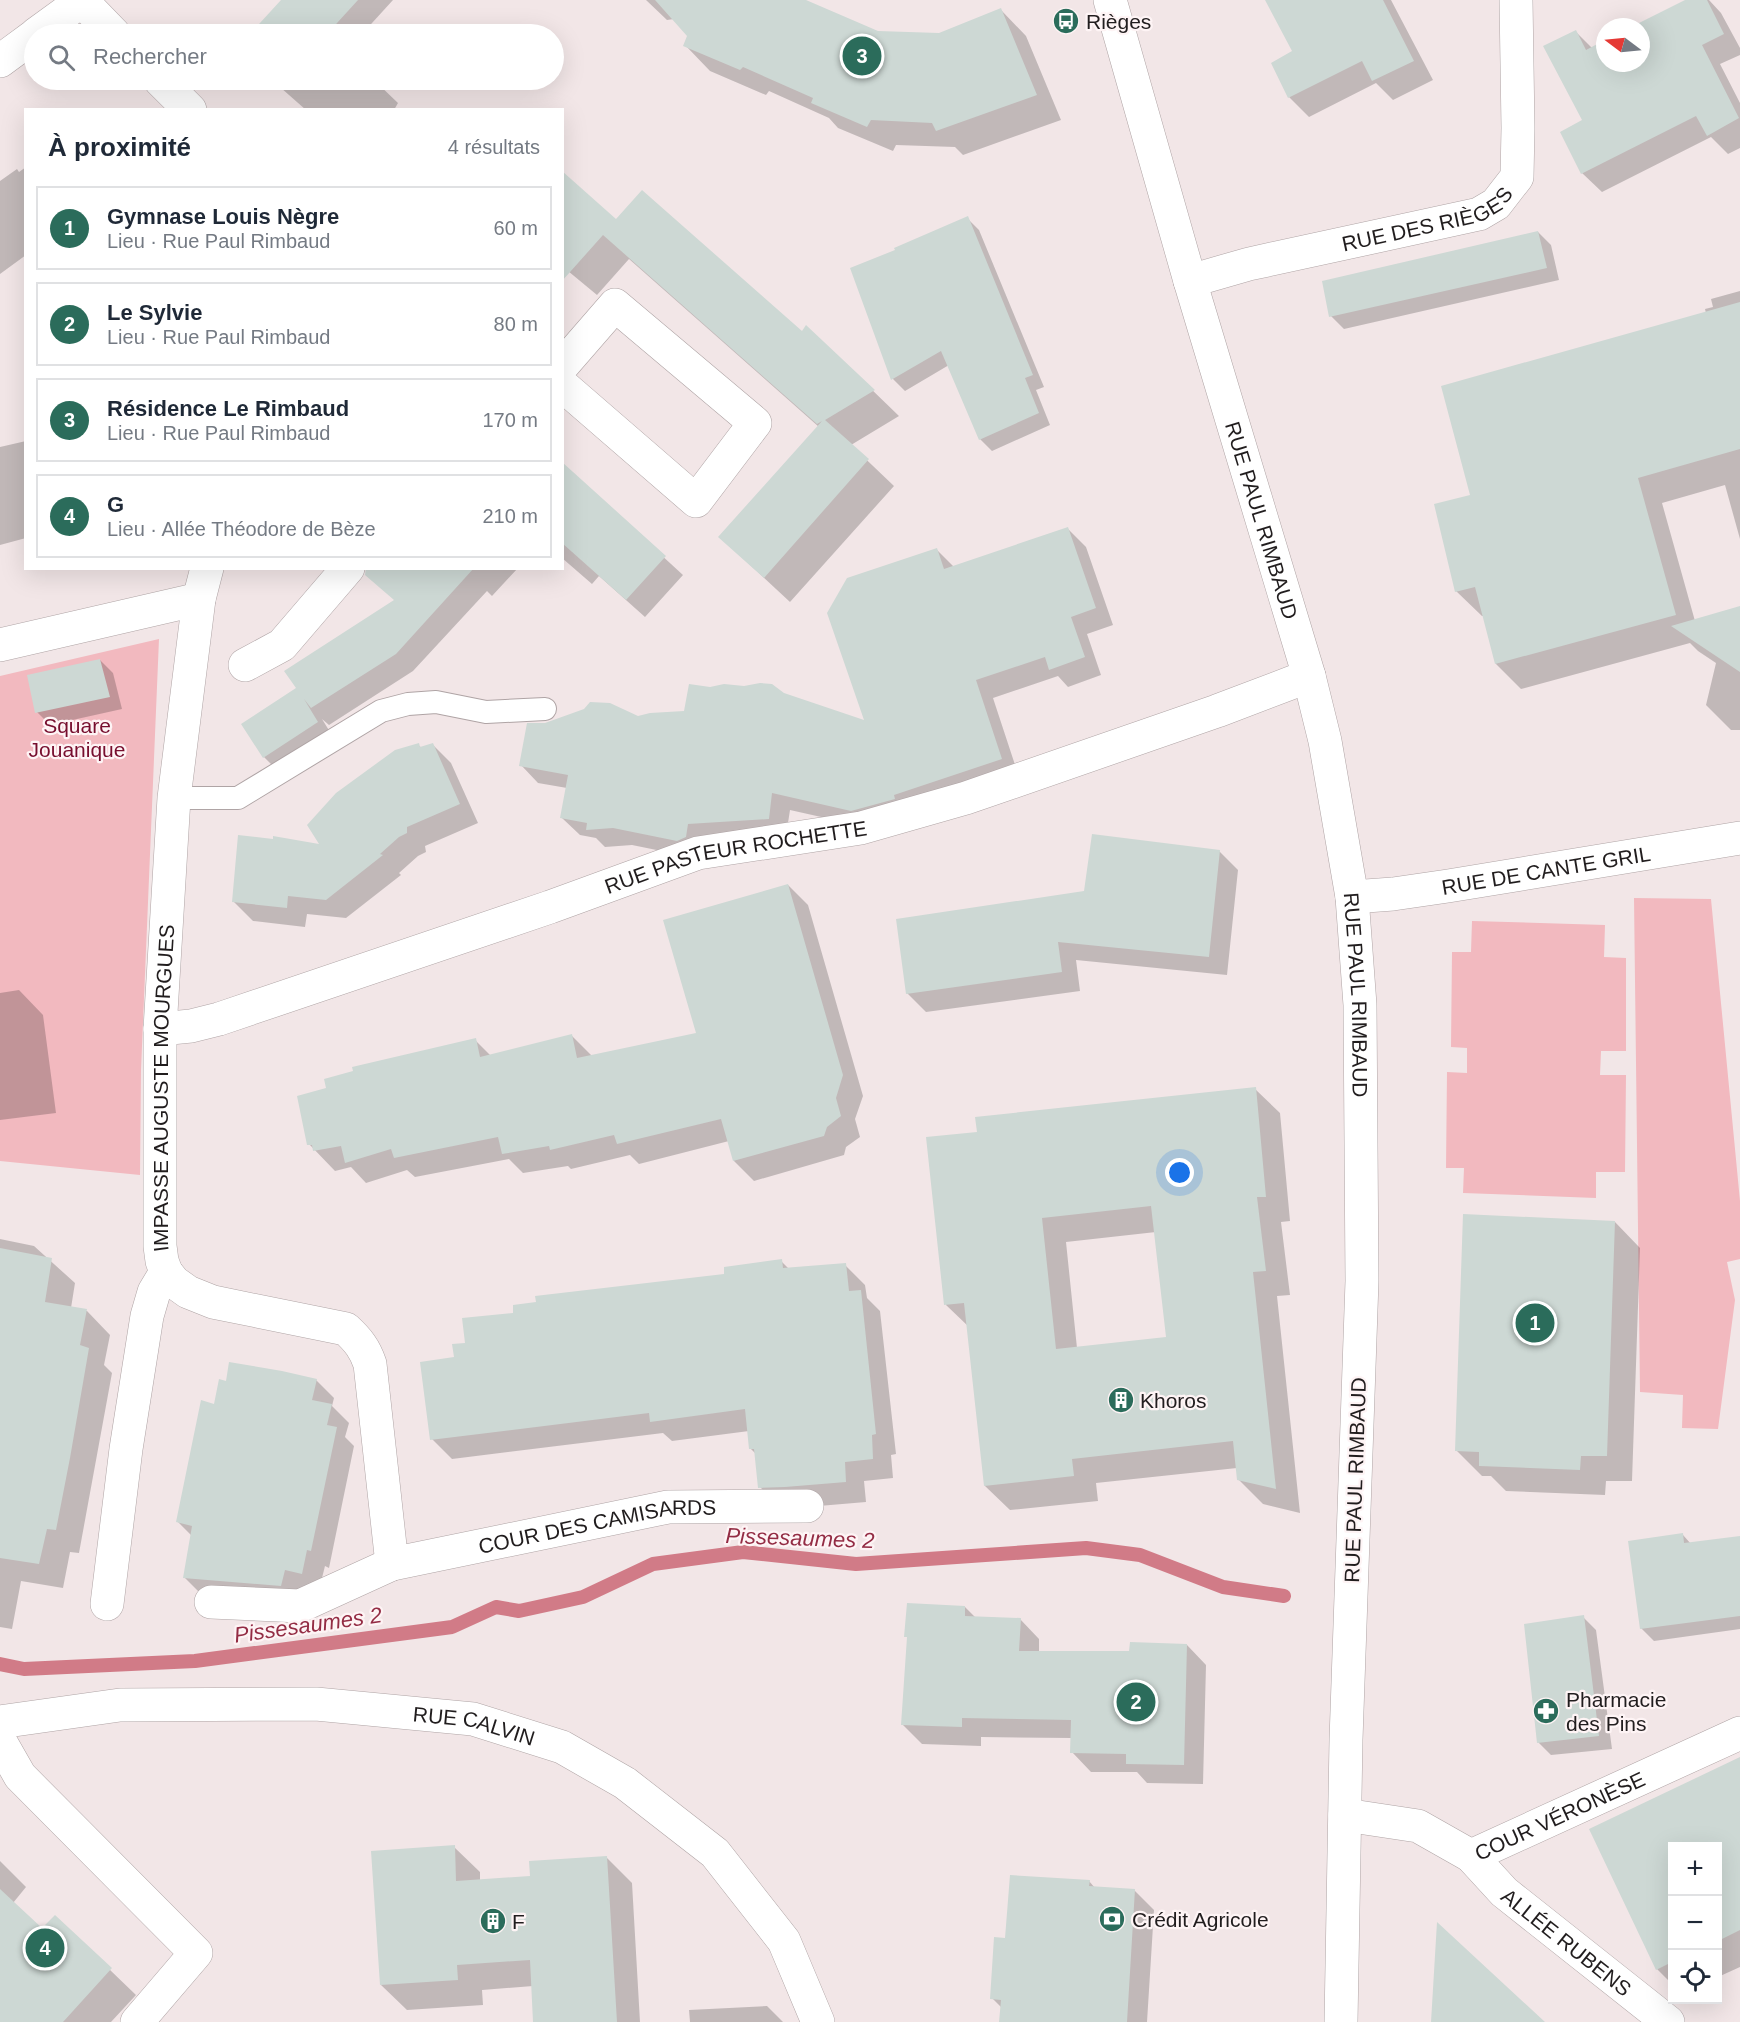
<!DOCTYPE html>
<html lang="fr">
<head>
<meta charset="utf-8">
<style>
	body { margin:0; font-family:Arial,sans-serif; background:#f6f6f7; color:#1f2937 }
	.controls { position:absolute; right:18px; bottom:18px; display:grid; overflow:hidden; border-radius:0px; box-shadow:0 6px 24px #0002 }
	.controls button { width:54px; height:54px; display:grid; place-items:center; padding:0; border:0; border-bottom:2px solid #e0e1e3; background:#fff; color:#1f2937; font:30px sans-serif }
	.compass { position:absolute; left:1596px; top:18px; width:54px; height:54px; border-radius:50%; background:#fff; box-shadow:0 6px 24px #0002; rotate:286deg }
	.you { position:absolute; left:1180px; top:1173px; width:21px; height:21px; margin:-15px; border:4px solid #fff; border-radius:50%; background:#1a73e8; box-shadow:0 0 0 9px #1a73e833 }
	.badge { display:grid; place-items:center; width:39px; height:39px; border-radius:50%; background:#2b6c5b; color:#fff; font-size:20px; font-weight:700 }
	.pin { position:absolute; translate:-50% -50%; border:3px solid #fff; box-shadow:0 2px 6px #0006 }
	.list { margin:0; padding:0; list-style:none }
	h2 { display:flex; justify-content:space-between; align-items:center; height:78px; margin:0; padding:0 24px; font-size:26px }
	h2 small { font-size:20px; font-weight:400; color:#747a83 }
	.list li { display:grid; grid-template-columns:39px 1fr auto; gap:18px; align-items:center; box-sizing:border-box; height:84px; margin:0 12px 12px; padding:0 12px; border:2px solid #e0e1e3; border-radius:0px }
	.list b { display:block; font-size:22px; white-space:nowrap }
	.list p { margin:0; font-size:20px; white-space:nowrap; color:#747a83 }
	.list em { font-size:20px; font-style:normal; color:#747a83 }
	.icon { flex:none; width:33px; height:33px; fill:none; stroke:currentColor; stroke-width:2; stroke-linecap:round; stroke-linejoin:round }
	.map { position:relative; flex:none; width:1740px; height:2022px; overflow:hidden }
	.search { position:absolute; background:#fff; box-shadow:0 6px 24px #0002; left:24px; top:24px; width:540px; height:66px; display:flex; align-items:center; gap:15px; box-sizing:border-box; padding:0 21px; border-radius:33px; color:#747a83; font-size:22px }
	.panel { position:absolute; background:#fff; box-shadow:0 6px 24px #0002; left:24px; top:108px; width:540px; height:462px; border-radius:0px }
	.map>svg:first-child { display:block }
	.green { fill:#f2b9bf }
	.shadow { fill:#0003; fill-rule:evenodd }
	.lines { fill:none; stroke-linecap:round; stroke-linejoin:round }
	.stream { stroke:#d17b87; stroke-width:14 }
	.building { fill:#cdd8d4; fill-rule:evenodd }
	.service-casing { stroke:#afa4a5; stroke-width:24 }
	.minor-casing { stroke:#afa4a5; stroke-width:34 }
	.tertiary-casing { stroke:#afa4a5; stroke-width:34 }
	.primary-casing { stroke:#afa4a5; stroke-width:34 }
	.service { stroke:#fff; stroke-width:22 }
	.minor { stroke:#fff; stroke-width:33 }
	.tertiary { stroke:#fff; stroke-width:33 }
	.primary { stroke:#fff; stroke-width:33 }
	.labels { text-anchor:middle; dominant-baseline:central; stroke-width:4.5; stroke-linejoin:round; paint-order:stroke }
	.poi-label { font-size:21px; fill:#211d1e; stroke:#fef4f5; text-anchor:start }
	.street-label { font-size:21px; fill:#211d1e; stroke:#fef4f5 }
	.park-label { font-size:21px; fill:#770e2e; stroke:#fef4f5 }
	.water-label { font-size:22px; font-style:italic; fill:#932c44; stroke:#fef4f5 }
</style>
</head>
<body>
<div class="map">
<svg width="1740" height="2022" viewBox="0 0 1740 2022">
	<rect width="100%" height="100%" fill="#f2e6e7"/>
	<!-- green -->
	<path class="green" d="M159,639L141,1070L140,1175L0,1161V676Z
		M1634,898L1711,899L1740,1201V1259L1727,1262L1735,1300L1718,1429L1682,1428L1683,1395L1640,1392Z
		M1472,921L1605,925L1604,957L1626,958V1051H1601L1600,1075H1626L1625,1172H1596V1198L1463,1193L1464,1168H1446L1447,1072L1467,1073V1048L1451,1047L1452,952H1471Z"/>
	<!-- shadow -->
	<path class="shadow" d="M283,0H393L362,34H252Z
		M646,0H802L877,33L939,34L1001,10L1026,36L1061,120L963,155L955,147L896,145L893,151L838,128L829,118L769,91L766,95L710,71L685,45L689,35L674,19L667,20Z
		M1267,0H1391L1433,80L1393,100L1376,83L1309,117L1289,97L1273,64L1294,52Z
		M1688,0H1709L1721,13L1740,48V55L1720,64L1740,103V148L1728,154L1711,137L1602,192L1582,173L1584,121L1576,32L1592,48L1605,42V63H1641V27H1635Z
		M272,80H374L398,103L394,110H306Z
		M26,167V255L0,274V181L17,169L19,172Z
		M967,218L979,230L1044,387L1036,390L1050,425L992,451L980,439L949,365L905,391L893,379L852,269L897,251Z
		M616,221L802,333L807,327L899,416L851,445L894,486L790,602L720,537L819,427L629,259L597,295L562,266Z
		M1538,232L1551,245L1559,280L1344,329L1331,316Z
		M1740,291V539L1725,485L1662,503L1695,621L1740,608V730H1731L1706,705L1716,663L1698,651L1690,643L1521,689L1496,664L1484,616H1482L1456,591L1471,496L1706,313L1705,309L1713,307L1711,299Z
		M26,441V538L0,545V447Z
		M562,464L683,575L645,617L599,576L592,584L562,558Z
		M1068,529L1086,547L1113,625L1087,634L1101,675L1068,687L1058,676L993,698L1019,777L870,828L790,810L786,836L696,858L632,845L605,847L596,838L580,835L562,818L567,788L538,783L521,765L637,717L685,713L783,694L866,722L937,550L954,567Z
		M396,568H518L492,596L487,591L413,671L329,725L322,719L335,740L282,775L264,757L243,725L298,689L395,601Z
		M100,660L113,673L122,709L50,725L37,712Z
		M432,744L451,763L478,823L425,846L426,852L418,856L399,873L401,875L346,918L307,914L305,927L253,921L234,902L322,846L418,745L422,748Z
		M1219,851L1238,870L1227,975L1076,960L1080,991L926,1012L907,993L1086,893Z
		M788,885L808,905L863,1096L855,1119L860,1137L846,1147L844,1155L754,1181L734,1161L729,1141L639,1164L630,1155L571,1169L568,1166L523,1173L509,1159L415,1177L407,1170L366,1183L351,1167L335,1171L309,1144L328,1089L475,1040L491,1056L572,1036L592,1056L698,1034Z
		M19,990L43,1015L56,1113L0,1120V993Z
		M1255,1089L1280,1113L1290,1221L1281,1222L1290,1295L1277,1296L1300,1513L1263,1504L1238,1479L1237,1468L1096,1483L1098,1501L1010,1510L985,1486L969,1327L946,1305L979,1133ZM1156,1232L1167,1339L1077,1348L1066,1242Z
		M1615,1222L1640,1248L1632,1481H1606L1605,1495L1506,1491L1491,1476H1482L1456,1450Z
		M0,1239L34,1246L75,1283L71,1308L87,1311L110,1335L104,1365L112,1373L79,1553L70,1552L63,1588L21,1581L12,1629L0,1627Z
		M781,1261L789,1269L845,1265L865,1285L867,1298L880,1311L896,1454L891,1455L893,1478L864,1481L866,1502L807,1507H780L760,1487L756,1454L750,1448L749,1431L672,1441L663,1433L452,1459L432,1439L456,1358L467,1344L515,1314L726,1275Z
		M316,1380L334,1398L332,1406L349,1423L345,1437L354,1446L329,1568L325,1566L319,1590L303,1586L298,1603L202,1595L185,1578L192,1536L178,1522L215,1406L227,1382Z
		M1683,1535L1691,1544L1740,1538V1629L1654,1641L1641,1628Z
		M965,1607L975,1617L1020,1619L1039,1639V1652L1131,1653L1187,1645L1206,1665L1203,1784L1147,1783L1137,1772H1091L1072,1752V1738L981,1737V1746L922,1744L902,1724L909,1639L906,1636Z
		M1583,1617L1596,1630L1612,1749L1551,1755L1538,1742Z
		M1740,1759V1967L1718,1977V1846H1672V1984L1657,1969L1591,1830Z
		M454,1847L480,1872V1881L531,1877L606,1857L632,1883L640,2022H535L533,1986L482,1990L483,2005L407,2010L381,1985Z
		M0,1861L26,1887L13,1903L42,1930L55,1917L136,1995L111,2022H0Z
		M1089,1881L1095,1888L1134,1890L1154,1910L1147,2022H1000L1002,2008L992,1998L1006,1939Z
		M767,2006L783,2022H690L689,2010Z"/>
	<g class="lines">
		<!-- stream -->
		<path class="stream" d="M0,1664L24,1669L195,1661L452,1627L496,1607L519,1611L583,1597L653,1564L743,1552L856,1564L1086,1548L1140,1555L1223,1587L1284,1596"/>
	</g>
	<!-- building -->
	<path class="building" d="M281,0H358L327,34H250Z
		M655,0H806L878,31L939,33L1001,8L1037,95L936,131L932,123L871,120L867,127L811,103L813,98L743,67L740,70L683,46L687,36Z
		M1265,0H1383L1414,61L1372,81L1362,61L1288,98L1271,63L1292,51Z
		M1685,0H1707L1724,34L1702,45L1739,118L1707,136L1696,116L1581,174L1560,132L1582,120L1543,46L1576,30L1586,50L1605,40V63H1641V27H1631Z
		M562,171L616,219L642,190L802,331L806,325L875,390L825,420L869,459L764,578L718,537L822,421L817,424L603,235L562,281Z
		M968,216L1033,375L1025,378L1039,413L979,440L941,351L891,380L850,268L895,250L894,248Z
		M1538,231L1547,268L1329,317L1322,281Z
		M1740,302V449L1638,478L1676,615L1495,664L1475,587L1455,592L1434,504L1470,495L1441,386Z
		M562,462L666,556L626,600L562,543Z
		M1068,527L1096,608L1071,617L1085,657L1049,670L1045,657L976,680L1002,759L894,795L895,799L851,811L772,793L769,819L688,824L686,837L677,841L613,828L586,830L587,823L560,818L568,775L519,766L527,723H545L584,709L590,702L610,703L638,716L650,713L684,711L689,684L710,687L724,684L744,686L760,683L772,684L784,693L864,720L827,613L847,578L937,548L944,569Z
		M366,568H474L396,654L311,708L304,699L318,722L263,758L241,724L296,688L284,671L394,600L365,575Z
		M1740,606V672L1671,626Z
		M100,659L110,697L35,713L27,675Z
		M419,743L420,747L433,743L460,804L407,827V833L399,837L380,854L383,855L326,900L288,896L287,908L232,902L238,835L273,839V836L319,844L307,825L336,793L395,750Z
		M1092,834L1220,850L1209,957L1058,942L1062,972L906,994L896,919L1084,891Z
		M788,884L843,1075L836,1098L841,1116L827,1127L824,1136L733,1161L721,1119L617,1144L614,1135L550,1150L549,1146L502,1154L498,1137L394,1158L391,1149L345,1163L341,1146L313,1151L312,1145H307L297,1096L326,1088L324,1079L353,1071L352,1067L476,1038L480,1057L572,1034L577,1058L696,1033L663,920Z
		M1256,1087L1266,1197H1257L1266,1271L1253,1272L1276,1489L1237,1480L1233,1441L1072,1459L1074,1476L984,1486L964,1303L944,1305L926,1137L977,1132L975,1117ZM1151,1206L1166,1337L1056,1349L1042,1218Z
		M1463,1214L1615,1221L1607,1456H1581L1580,1470L1479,1466V1452L1455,1451Z
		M0,1248L52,1258L45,1302L87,1309L80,1345L89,1348L70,1458L56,1530L47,1529L39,1564L0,1558Z
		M782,1259L783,1268L846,1263L849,1291L861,1290L876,1434L872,1435L873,1459L845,1462L846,1482L785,1487L758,1488L754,1449H749L745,1409L650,1422L649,1413L430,1440L420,1362L454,1357L452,1344L465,1343L462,1318L513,1313V1305L536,1302L535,1296L724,1274V1267Z
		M229,1362L282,1371L317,1379L312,1400L332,1404L327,1425L337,1427L311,1551L307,1550L302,1574L285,1570L281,1586L183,1578L192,1526L176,1522L201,1400L214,1404L219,1379L226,1381Z
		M1683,1533L1684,1543L1740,1536V1616L1640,1629L1628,1541Z
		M907,1603L965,1606V1616L1021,1618L1019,1651H1129L1130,1642L1187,1644L1184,1765L1126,1764V1754L1070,1753L1071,1720L962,1718V1727L901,1725L907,1637H904Z
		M1584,1615L1599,1736L1537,1743L1524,1624Z
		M1740,1757V1930L1718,1941V1846H1672V1962L1656,1970L1589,1829Z
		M455,1845L456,1881L530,1876L529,1861L607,1856L617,2022H533L530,1960L457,1965L458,1980L380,1985L371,1851Z
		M1010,1875L1090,1880L1089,1886L1135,1889L1127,2022H999L1001,2000L990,1999L994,1937L1005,1938Z
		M0,1889L42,1928L55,1915L112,1968L63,2022H0Z
		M1437,1922L1545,2022H1431Z"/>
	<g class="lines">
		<!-- service casing -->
		<g class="service-casing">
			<path id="service" d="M174,798H238L381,711L408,704L436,702L486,712L545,709"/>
		</g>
		<!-- minor casing -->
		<g class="minor-casing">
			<g id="minor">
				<path d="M82,1L114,34"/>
				<path d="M160,80L190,110"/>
				<path id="s1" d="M1190,281L1249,264L1479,214L1496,204L1517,177L1518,128L1516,0"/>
				<path d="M562,366L615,305L755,423L696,501L562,385"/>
				<path d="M0,645L199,599"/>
				<path d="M245,665L282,645L348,568"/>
				<path id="s2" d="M1352,897L1393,894L1448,886L1740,838"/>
				<path id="s3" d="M160,1029L191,1026L219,1019L550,907L698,853L861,828L966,798L1217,711L1309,676"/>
				<path id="s4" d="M166,1272L174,1282L188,1292L213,1302L346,1329C358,1340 365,1349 370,1364L392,1564L668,1507L807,1506"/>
				<path d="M211,1602L300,1606L392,1564"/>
				<path id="s5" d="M107,1604L126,1449L147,1316L154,1292L166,1272L162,1261L160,1246V1029L174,798L199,599L207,568"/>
				<path id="s6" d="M0,1722L120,1705L316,1704L473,1719L562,1747L625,1783L715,1853L784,1941L818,2022"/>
				<path d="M0,1741L20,1776L196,1953L137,2022"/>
				<path id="s7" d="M1345,1815L1418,1826L1471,1856L1740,1733"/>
				<path id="s8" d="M1471,1856L1504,1892L1668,2022"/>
			</g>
		</g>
		<!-- tertiary casing -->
		<g class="tertiary-casing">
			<path id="tertiary" d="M36,34L83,0
				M0,61L34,36"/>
		</g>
		<!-- primary casing -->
		<g class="primary-casing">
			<g id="primary">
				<path id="s9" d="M1110,0L1190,281L1309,676L1325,741L1352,897L1360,1005L1362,1281L1346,1740L1341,2022"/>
			</g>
		</g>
		<!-- service -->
		<use href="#service" class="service"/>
		<!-- minor -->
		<use href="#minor" class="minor"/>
		<!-- tertiary -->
		<use href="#tertiary" class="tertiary"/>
		<!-- primary -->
		<use href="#primary" class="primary"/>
	</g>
	<!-- icons -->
	<defs>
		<g id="bus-disc" transform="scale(1.35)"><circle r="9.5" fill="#2b6c5b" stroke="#fef4f5"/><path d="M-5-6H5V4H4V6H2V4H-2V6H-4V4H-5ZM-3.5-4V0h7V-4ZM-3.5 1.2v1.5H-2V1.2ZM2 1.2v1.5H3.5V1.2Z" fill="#fff"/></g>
		<g id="building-disc" transform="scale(1.35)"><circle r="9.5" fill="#2b6c5b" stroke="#fef4f5"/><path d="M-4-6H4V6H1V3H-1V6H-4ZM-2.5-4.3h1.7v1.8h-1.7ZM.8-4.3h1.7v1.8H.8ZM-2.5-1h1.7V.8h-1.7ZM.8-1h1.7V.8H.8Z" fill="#fff"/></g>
		<g id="pharmacy-disc" transform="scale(1.35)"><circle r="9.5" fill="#2b6c5b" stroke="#fef4f5"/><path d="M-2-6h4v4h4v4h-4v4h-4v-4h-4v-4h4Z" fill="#fff"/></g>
		<g id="bank-disc" transform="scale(1.35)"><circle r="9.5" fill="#2b6c5b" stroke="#fef4f5"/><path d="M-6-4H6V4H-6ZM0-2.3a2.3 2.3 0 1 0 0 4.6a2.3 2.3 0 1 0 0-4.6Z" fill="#fff"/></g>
	</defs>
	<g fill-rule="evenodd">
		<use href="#bus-disc" x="1066" y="21"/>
		<use href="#building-disc" x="1121" y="1400"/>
		<use href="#pharmacy-disc" x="1546" y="1711"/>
		<use href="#bank-disc" x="1112" y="1919"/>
		<use href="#building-disc" x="493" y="1921"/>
	</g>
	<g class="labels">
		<!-- poi labels -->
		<g class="poi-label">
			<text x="1086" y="21">Rièges</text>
			<text x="1140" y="1400">Khoros</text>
			<text x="1566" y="1699">Pharmacie<tspan x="1566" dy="24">des Pins</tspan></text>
			<text x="1132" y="1919">Crédit Agricole</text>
			<text x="512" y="1921">F</text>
		</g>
		<!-- street labels -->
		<g class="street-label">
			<text stroke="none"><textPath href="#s1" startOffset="246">RUE DES RIÈGES</textPath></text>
			<text stroke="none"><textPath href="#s9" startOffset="542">RUE PAUL RIMBAUD</textPath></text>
			<text stroke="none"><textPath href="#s3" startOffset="603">RUE PASTEUR ROCHETTE</textPath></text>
			<text stroke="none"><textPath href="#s2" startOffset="196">RUE DE CANTE GRIL</textPath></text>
			<text stroke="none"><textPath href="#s9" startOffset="1028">RUE PAUL RIMBAUD</textPath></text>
			<text stroke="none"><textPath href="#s5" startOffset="524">IMPASSE AUGUSTE MOURGUES</textPath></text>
			<text transform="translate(1355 1480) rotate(-88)">RUE PAUL RIMBAUD</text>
			<text stroke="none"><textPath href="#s4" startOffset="646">COUR DES CAMISARDS</textPath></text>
			<text stroke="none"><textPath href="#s6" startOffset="477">RUE CALVIN</textPath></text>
			<text stroke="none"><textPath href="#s7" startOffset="232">COUR VÉRONÈSE</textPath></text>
			<text stroke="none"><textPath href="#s8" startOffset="129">ALLÉE RUBENS</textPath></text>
		</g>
		<!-- park labels -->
		<g class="park-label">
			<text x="77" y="725">Square<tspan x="77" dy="24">Jouanique</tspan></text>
		</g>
		<!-- water labels -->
		<g class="water-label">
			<text transform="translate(800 1538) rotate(2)">Pissesaumes 2</text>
			<text transform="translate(308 1625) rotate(-8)">Pissesaumes 2</text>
		</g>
	</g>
</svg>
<div class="controls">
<button>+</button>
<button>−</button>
<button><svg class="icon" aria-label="locate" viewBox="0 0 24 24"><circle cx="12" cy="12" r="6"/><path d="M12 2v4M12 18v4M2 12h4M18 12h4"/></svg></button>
</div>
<svg class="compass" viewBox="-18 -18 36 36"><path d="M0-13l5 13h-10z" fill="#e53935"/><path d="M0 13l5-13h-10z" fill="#747a83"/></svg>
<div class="you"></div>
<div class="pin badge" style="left:1535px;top:1323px">1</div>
<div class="pin badge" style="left:1136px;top:1702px">2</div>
<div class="pin badge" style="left:862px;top:56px">3</div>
<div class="pin badge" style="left:45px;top:1948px">4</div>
<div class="search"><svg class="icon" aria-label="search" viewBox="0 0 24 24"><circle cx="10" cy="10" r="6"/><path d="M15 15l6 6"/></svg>Rechercher</div>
<section class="panel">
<h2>À proximité<small>4 résultats</small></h2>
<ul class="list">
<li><span class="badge">1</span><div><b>Gymnase Louis Nègre</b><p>Lieu · Rue Paul Rimbaud</p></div><em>60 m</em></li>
<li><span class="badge">2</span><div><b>Le Sylvie</b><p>Lieu · Rue Paul Rimbaud</p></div><em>80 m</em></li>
<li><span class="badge">3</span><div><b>Résidence Le Rimbaud</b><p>Lieu · Rue Paul Rimbaud</p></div><em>170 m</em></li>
<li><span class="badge">4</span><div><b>G</b><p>Lieu · Allée Théodore de Bèze</p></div><em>210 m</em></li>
</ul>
</section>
</div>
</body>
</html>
